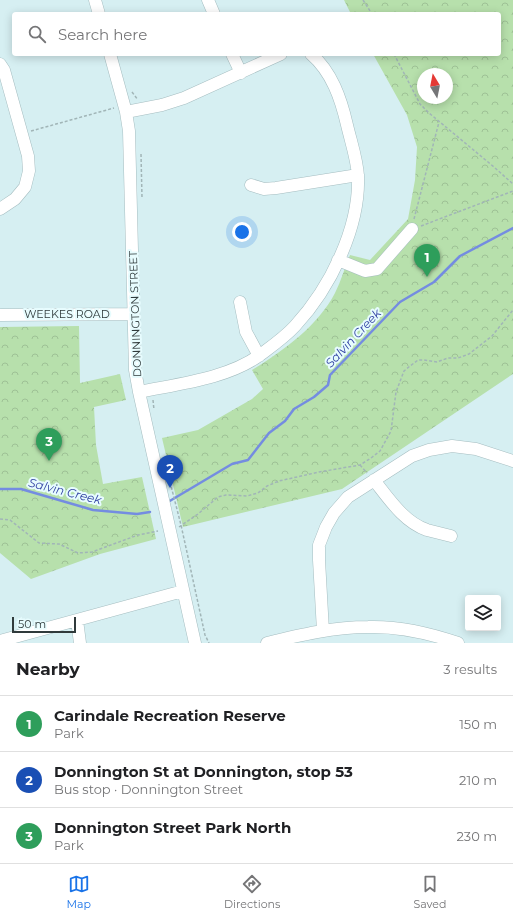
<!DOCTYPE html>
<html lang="en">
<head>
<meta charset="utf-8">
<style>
	body { margin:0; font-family:Montserrat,sans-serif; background:#f2f2f2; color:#202124 }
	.controls { position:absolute; right:12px; bottom:12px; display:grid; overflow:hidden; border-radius:4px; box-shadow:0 2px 10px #0003 }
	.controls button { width:36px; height:36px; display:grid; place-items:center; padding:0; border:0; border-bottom:1px solid #e0e0e0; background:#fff; color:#202124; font:20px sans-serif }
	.compass { position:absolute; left:417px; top:68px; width:36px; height:36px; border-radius:50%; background:#fff; box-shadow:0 2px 10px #0003; rotate:350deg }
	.scale { position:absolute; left:12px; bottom:10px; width:64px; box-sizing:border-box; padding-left:4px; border:2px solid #303a3b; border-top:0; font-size:11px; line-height:14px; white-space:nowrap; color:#303a3b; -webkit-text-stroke:3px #e7fcfe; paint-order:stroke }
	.you { position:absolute; left:242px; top:232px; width:14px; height:14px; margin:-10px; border:3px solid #fff; border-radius:50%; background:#1a73e8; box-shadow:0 0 0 6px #1a73e833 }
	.badge { display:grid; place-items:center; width:26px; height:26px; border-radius:50%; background:#1a73e8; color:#fff; font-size:13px; font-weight:700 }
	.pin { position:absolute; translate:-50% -33px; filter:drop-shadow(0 1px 2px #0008) }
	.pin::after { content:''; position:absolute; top:21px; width:14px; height:12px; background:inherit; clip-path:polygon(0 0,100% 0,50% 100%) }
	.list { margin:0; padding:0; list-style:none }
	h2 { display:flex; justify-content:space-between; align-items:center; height:52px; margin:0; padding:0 16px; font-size:17px }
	h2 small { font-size:13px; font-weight:400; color:#757577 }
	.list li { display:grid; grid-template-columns:26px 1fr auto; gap:12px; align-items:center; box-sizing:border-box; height:56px; padding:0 16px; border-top:1px solid #e0e0e0 }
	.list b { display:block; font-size:15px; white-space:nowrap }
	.list p { margin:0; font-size:13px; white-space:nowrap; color:#757577 }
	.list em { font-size:13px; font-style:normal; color:#757577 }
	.icon { flex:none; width:22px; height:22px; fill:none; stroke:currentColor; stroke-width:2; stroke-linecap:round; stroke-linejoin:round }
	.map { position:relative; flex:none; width:513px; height:643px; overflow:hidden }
	.search { position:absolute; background:#fff; box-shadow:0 2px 10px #0003; left:12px; right:12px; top:12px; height:44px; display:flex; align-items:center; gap:10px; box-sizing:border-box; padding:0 14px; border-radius:4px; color:#757577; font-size:15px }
	.sheet { height:220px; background:#fff }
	nav { display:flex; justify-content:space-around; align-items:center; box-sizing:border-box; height:56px; border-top:1px solid #e0e0e0; background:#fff; font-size:11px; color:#757577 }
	nav a { display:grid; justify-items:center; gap:2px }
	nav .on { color:#1a73e8 }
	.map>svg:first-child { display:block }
	.park { fill:url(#park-crowns); fill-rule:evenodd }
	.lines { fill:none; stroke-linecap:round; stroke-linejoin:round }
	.stream { stroke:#748ce1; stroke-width:2.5 }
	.minor-casing { stroke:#a5bdc0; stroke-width:13 }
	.path { stroke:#a1b5b7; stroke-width:1.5; stroke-dasharray:3 2; stroke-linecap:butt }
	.minor { stroke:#fff; stroke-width:12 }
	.labels { text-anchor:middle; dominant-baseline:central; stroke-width:4; stroke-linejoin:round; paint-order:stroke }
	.street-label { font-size:11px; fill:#303a3b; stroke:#e7fcfe }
	.water-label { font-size:12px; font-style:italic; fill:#3141a3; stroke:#e7fcfe }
</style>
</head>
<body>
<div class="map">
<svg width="513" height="643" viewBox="0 0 513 643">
	<defs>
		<pattern id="park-crowns" width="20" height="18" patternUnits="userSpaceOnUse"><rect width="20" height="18" fill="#b7e0ac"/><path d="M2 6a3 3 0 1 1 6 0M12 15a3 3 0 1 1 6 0" fill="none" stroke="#9ec195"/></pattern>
	</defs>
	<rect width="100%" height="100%" fill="#d6eff2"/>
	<!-- park -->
	<path class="park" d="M344,0H513V374L342,489L183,527L162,438L198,430L252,399L263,389L252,370C283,351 318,326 335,293C341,281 345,267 350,255L370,260L408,219L415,180L417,147L407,115L373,54H499V14H351ZM423,74H447V98H423Z
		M79,326L80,383L120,374L126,400L94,407L96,445L103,484L142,477L156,539L100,554L31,579L0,553V327Z"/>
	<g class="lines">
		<!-- stream -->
		<path class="stream" d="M0,489H21L93,510L137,514L150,512
			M168,502L232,464L248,460L269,433L285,421L294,409L314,397L328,385L330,375L400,302L434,282L460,256L513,228"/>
		<!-- minor casing -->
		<g class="minor-casing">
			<path id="minor" d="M95,0L99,14
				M208,0L214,14
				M110,54L126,112L129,131L135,370L139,392L195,643
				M232,54L241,73
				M0,64L4,70L28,156L29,171L25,187L15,199L0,209
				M126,112L162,105L184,98L281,54
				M251,185L264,189L276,188L358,175
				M338,260L365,271L377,269L412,229
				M240,302L246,332L259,356
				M0,315L133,314
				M139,392C177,384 227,379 260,355C272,346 285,337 295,326C330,288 360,228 358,176C357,159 351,142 347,125C341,99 332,72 311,54
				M374,480C389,499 404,522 427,530C435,532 443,534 451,536
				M77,620L80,643
				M323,631L319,560V545L326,527L334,513L348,497L412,456L429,450L452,446L476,449L513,461
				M0,641L183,591
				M267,643C300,635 334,627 368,627C399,626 429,633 458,643"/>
		</g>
		<!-- path -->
		<path class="path" d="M363,0L372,14
			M394,54L420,104L429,113L494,167L513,184
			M132,92L138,100
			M31,131L114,108
			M141,154L142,198
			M414,219L439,122
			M421,226L513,191
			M153,400L154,410
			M360,465L367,473
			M170,482L181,525L205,635L209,643
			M0,519L10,520L39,543L59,544L78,553L92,552L138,535L158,531
			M179,527L198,514L218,497L226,495L247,496L258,493L267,486L279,481L319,472L360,465L371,458L380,451L391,431L396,392L404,371L410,366L418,360H424L437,362L448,358H458L469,354L492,336L513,310"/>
		<!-- minor -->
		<use href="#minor" class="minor"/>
	</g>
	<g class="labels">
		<!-- street labels -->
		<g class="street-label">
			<text x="67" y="314">WEEKES ROAD</text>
			<text transform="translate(135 314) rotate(-92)">DONNINGTON STREET</text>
		</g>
		<!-- water labels -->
		<g class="water-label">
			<text transform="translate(353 338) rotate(-47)">Salvin Creek</text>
			<text transform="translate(65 491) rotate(14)">Salvin Creek</text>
		</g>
	</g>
</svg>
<div class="controls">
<button><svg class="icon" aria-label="layers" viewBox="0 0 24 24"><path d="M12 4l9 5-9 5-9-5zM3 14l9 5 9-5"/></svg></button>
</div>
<svg class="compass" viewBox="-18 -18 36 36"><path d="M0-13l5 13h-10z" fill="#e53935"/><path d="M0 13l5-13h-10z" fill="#757577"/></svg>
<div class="scale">50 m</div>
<div class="you"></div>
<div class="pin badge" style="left:427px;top:277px;background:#2e9e5b">1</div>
<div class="pin badge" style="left:170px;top:488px;background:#1a4fb4">2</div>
<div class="pin badge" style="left:49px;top:461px;background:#2e9e5b">3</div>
<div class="search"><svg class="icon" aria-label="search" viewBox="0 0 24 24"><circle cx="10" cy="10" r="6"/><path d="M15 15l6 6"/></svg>Search here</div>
</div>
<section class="sheet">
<h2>Nearby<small>3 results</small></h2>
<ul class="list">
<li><span class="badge" style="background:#2e9e5b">1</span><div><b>Carindale Recreation Reserve</b><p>Park</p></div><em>150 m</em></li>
<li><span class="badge" style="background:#1a4fb4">2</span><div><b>Donnington St at Donnington, stop 53</b><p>Bus stop · Donnington Street</p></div><em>210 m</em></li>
<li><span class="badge" style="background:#2e9e5b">3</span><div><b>Donnington Street Park North</b><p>Park</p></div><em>230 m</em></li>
</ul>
</section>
<nav>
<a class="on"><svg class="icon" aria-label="map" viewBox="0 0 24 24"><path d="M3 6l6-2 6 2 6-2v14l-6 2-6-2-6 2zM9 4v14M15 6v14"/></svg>Map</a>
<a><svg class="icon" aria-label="directions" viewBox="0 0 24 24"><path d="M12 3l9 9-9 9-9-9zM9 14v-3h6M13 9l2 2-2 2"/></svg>Directions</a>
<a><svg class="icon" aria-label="saved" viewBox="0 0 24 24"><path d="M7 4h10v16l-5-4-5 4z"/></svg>Saved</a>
</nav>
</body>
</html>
